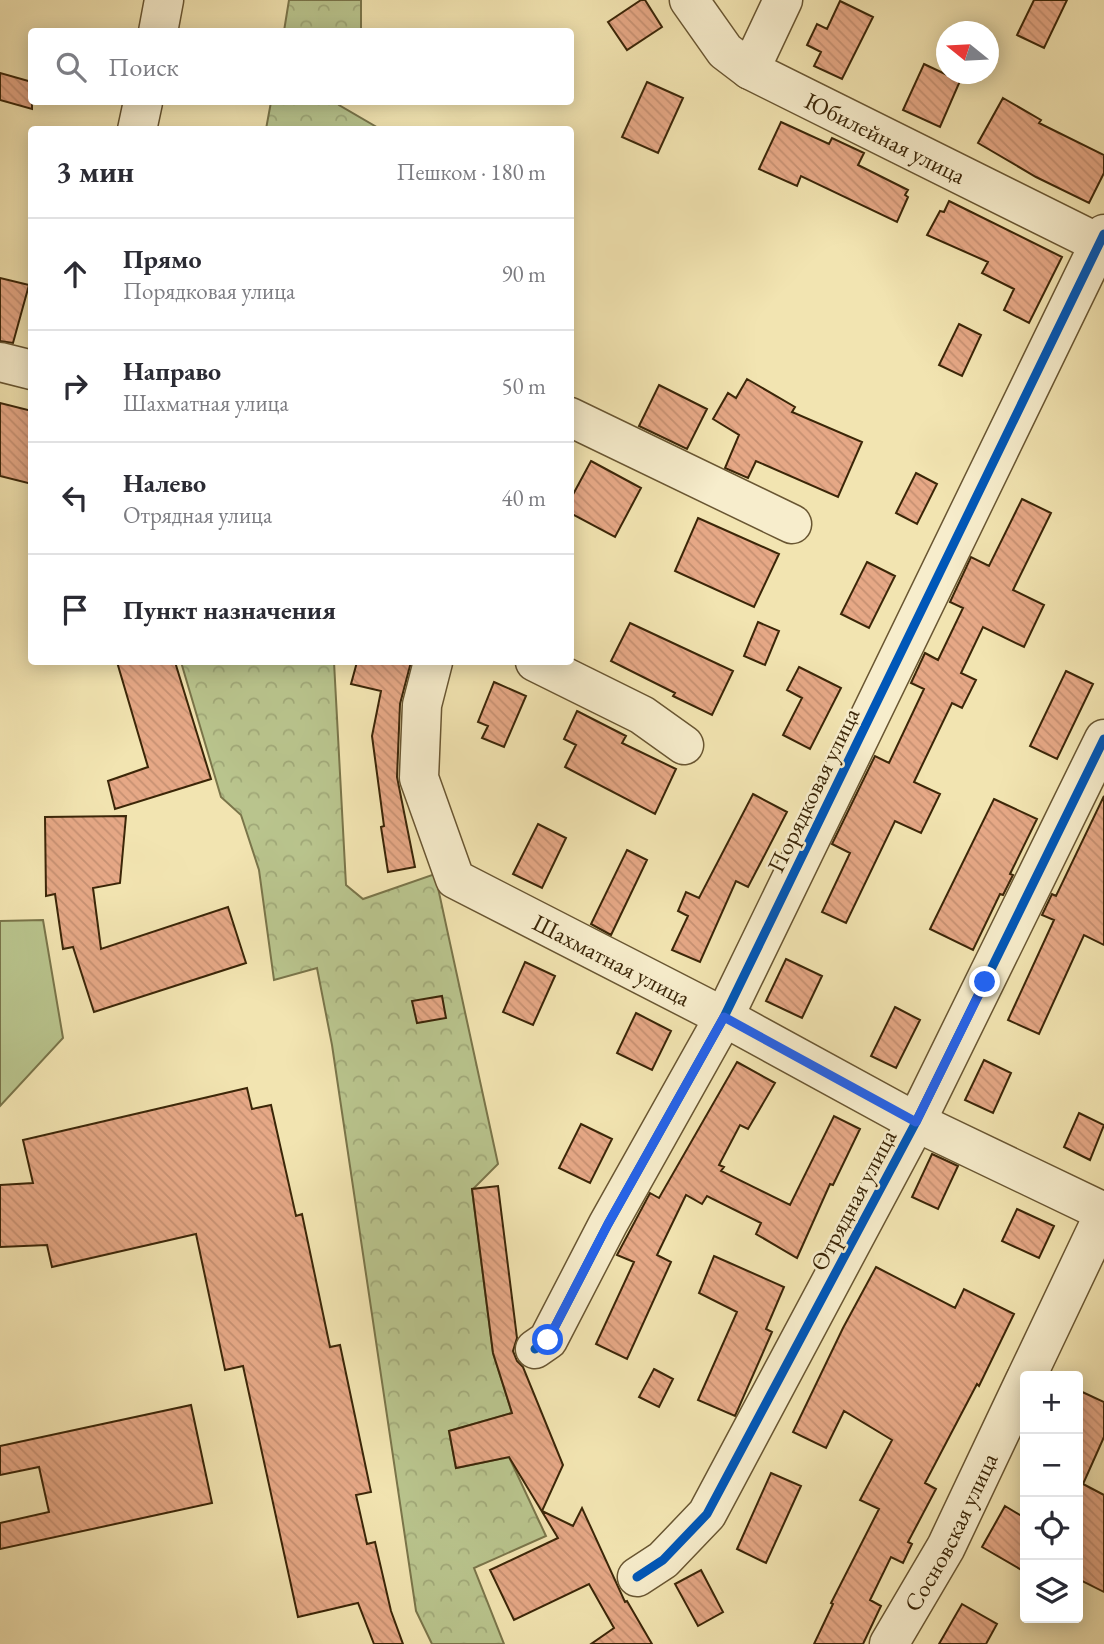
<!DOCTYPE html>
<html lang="ru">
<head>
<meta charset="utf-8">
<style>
	body { margin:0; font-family:"EB Garamond",serif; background:#f7f7f7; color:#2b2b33 }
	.controls { position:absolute; right:21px; bottom:21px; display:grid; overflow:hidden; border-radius:7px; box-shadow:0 4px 18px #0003 }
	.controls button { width:63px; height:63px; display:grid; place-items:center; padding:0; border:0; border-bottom:2px solid #e1e1e2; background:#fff; color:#2b2b33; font:35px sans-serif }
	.compass { position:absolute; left:936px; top:21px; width:63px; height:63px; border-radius:50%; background:#fff; box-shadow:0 4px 18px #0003; rotate:288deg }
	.stop { position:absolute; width:21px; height:21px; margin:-16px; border:5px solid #2563eb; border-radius:50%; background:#fff }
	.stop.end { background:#2563eb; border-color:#fff; box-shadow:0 2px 7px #0008 }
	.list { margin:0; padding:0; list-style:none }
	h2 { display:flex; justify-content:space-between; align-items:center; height:91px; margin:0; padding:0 28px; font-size:30px }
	h2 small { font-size:23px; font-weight:400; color:#7c7c81 }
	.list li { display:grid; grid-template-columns:46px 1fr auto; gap:21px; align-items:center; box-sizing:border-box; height:112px; padding:0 28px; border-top:2px solid #e1e1e2 }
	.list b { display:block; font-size:26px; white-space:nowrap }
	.list p { margin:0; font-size:23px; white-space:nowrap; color:#7c7c81 }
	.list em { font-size:23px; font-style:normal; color:#7c7c81 }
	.icon { flex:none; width:38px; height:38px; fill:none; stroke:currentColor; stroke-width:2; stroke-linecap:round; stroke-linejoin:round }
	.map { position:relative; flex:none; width:1104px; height:1644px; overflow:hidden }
	.search { position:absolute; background:#fff; box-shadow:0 4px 18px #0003; left:28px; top:28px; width:546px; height:77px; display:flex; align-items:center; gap:18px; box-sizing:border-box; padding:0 24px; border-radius:7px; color:#7c7c81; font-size:26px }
	.panel { position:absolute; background:#fff; box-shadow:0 4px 18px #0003; left:28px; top:126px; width:546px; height:539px; border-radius:7px }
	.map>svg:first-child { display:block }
	.green { fill:#b9c48d; stroke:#7a754a; stroke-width:2 }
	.forest { fill:url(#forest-crowns); stroke:#7a754a; stroke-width:2 }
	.building { fill:url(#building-back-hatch); stroke:#3b2608; stroke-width:2 }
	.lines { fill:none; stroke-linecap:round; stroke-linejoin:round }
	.minor-casing { stroke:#695632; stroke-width:41 }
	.minor { stroke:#f7edcc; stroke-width:38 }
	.cycleway-casing { stroke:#f7edcc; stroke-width:13 }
	.cycleway { stroke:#0057b8; stroke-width:9 }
	.route { stroke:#2563eb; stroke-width:9 }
	.labels { text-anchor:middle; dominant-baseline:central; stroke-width:5; stroke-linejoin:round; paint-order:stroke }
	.street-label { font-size:24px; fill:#3b2608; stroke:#f7edcc }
</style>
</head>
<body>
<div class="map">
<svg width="1104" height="1644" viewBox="0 0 1104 1644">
	<defs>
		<pattern id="forest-crowns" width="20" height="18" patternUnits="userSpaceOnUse" patternTransform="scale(1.75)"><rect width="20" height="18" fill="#b9c48d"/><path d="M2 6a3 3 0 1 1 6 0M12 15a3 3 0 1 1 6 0" fill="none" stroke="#a0a878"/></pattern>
		<pattern id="building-back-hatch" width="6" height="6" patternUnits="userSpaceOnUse" patternTransform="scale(1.75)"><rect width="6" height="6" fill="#e6a886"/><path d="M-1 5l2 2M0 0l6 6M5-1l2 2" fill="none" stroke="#c69072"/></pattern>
	</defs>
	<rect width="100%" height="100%" fill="#f2e4b1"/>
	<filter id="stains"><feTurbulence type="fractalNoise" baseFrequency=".00286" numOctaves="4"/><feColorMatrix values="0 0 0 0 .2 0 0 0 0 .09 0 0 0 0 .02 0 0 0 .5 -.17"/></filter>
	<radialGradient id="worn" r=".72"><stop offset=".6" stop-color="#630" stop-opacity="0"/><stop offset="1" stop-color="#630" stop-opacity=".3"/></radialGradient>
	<!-- green -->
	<path class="green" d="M43,920L63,1038L0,1106V921Z"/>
	<!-- forest -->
	<path class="forest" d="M289,0H361V31H284Z
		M271,102H340L339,105L380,129H266Z
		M181,662H334L346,885L363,899L435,874L498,1164L472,1190L493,1353L512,1413L449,1431L456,1468L509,1457L546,1536L474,1568L504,1644H432L416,1611L332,1045L317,968L274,980L259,870L241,815L221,797Z"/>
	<!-- building -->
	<path class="building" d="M641,0H645L662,27L627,50L608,22Z
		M1034,0H1067L1044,48L1017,35Z
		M840,1L873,17L842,79L814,66L821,52L807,45L817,24L827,29Z
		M924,64L960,81L940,127L903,110Z
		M0,73L32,82V109L0,100Z
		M647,82L683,98L658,153L622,137Z
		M1003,98L1041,120L1039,123L1104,155V173L1089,203L1036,177L978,143Z
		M781,122L829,144L832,138L864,153L858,165L908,190L905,195L908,197L897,222L801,176L797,186L759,169Z
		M949,201L1062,257L1029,323L1004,310L1014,289L982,273L988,262L927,235L940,211L944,212Z
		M0,278L29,285L13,343L0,341Z
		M959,324L981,335L962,376L939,365Z
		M747,379L795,407L792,412L862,442L838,497L756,461L748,478L725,468L739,435L713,419L728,393L736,398Z
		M659,385L707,409L687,449L639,426Z
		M0,403L32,411V484L0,476Z
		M591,461L641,488L615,537L570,513V500Z
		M916,473L937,484L917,524L896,513Z
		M1022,499L1051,513L1013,590L1044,605L1024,647L983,627L961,673L976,680L962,708L952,703L914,782L940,794L921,833L895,821L846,923L822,912L850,853L832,844L875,756L889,763L924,689L911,683L925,653L938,660L963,608L950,602L971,557L989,566Z
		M698,518L779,554L754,607L675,571Z
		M867,562L895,576L869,628L841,614Z
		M758,622L779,631L765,665L744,656Z
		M630,623L733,671L712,715L673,696L675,693L611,661Z
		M117,662H175L211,779L115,809L108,781L148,767Z
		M357,662H411L400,704L397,777L415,867L388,872L381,827L384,826L372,736L381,691L351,684Z
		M799,667L841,688L810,749L783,735L802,698L787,690Z
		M1066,671L1093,684L1057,759L1030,746Z
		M494,682L526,696L504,747L482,738L488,726L478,722Z
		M577,711L626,736L622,743L676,769L655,814L565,767L576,745L564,739Z
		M753,794L787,812L748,887L736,881L700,962L672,950L688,916L678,911L686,892L699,898Z
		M1104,796V945L1084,935L1039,1034L1008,1020L1054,920L1042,915L1052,894L1056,896Z
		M994,799L1037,819L1010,874L1013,875L1003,895L1000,894L973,950L930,929Z
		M126,816L120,883L93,888L101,949L228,907L246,963L94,1012L73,947L63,949L55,894L46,896L45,817Z
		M538,824L566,838L542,888L513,874Z
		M627,850L647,860L611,935L591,924Z
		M786,959L822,976L802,1018L766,1001Z
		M525,962L555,976L533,1025L503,1012Z
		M442,996L446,1018L417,1023L412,1001Z
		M895,1007L920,1020L896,1068L871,1056Z
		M636,1013L671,1031L652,1070L617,1053Z
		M984,1060L1011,1073L993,1113L965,1100Z
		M737,1062L775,1083L748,1129L740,1125L719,1165L724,1167L721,1171L790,1205L834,1116L860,1129L833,1185L830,1184L797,1258L756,1234L761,1223L707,1196L702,1204L686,1195L657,1255L671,1262L627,1359L596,1344L634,1262L617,1255L650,1193L659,1198Z
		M247,1088L252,1109L271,1105L296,1216L302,1214L330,1347L340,1345L371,1492L356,1495L367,1544L375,1542L391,1611L403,1644H374L358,1603L298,1617L243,1366L225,1370L196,1234L52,1267L47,1245L0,1247V1185L33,1183L23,1140Z
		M1079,1113L1104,1125L1090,1160L1064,1147Z
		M581,1124L612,1139L590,1183L559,1168Z
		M932,1154L958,1166L938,1209L912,1197Z
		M498,1186L517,1338L513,1351L517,1361L523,1367L563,1465L542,1511L573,1526L582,1508L625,1602L627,1601L652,1644H591L614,1628L589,1584L514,1620L490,1570L558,1538L509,1457L456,1468L449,1431L512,1413L493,1353L472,1189Z
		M1017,1209L1054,1226L1039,1258L1002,1241Z
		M714,1256L784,1287L766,1329L772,1332L735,1416L698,1400L737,1312L699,1293Z
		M876,1267L955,1308L964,1289L1014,1314L979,1386L977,1384L925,1483L936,1489L908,1542L912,1544L903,1563L891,1557L870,1600L881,1606L863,1644H814L833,1604L831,1603L879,1509L860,1500L892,1440L844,1411L826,1448L793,1432L843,1328Z
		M654,1369L673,1379L659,1407L639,1397Z
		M1078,1390L1104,1402V1437L1083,1484L1104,1495V1592L1078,1579Z
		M191,1405L212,1503L0,1549V1523L49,1512L39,1467L0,1475V1446Z
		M771,1473L801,1486L766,1563L737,1549Z
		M1005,1506L1025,1518V1572L982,1547Z
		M701,1570L723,1612L698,1626L675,1584Z
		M962,1604L997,1624L986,1644H939Z"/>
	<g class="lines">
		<!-- minor casing -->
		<g class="minor-casing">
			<g id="minor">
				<path id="s1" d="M689,0L725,51L750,70L1104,246"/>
				<path d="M158,32L164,0"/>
				<path d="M750,70L783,0"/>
				<path d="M137,130L143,102"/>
				<path d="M0,362L32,370"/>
				<path d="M570,417L792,524"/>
				<path id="s2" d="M433,662L422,705L419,778L455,879L724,1017L916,1122L1104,1212"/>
				<path d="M535,662L642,715L684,745"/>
				<path d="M535,1349L548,1340L608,1224L724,1017L1104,234"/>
				<path d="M1027,1376L1104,1214"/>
				<path d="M637,1577L663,1560L707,1514L916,1122L1104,739"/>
				<path id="s3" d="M889,1644L946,1547L1025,1380"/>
			</g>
		</g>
		<!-- minor -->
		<use href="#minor" class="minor"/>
		<!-- cycleway casing -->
		<g class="cycleway-casing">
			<path id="cycleway" d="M535,1349L548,1340L608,1224L724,1017L1104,234
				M637,1577L663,1560L707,1514L916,1122L1104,739"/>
		</g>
		<!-- cycleway -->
		<use href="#cycleway" class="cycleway"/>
	</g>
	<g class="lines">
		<!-- route -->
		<path class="route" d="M548,1340L608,1224L724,1017L916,1122L985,982"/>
	</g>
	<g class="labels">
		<!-- street labels -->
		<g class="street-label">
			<text stroke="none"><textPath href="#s1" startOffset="245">Юбилейная улица</textPath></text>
			<text transform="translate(813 790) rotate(-64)">Порядковая улица</text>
			<text stroke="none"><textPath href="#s2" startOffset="401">Шахматная улица</textPath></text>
			<text transform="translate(853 1200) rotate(-62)">Отрядная улица</text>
			<text stroke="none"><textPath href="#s3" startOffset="128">Сосновская улица</textPath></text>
		</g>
	</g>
	<rect width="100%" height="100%" filter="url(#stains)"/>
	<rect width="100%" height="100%" fill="url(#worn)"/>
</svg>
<div class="controls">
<button>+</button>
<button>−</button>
<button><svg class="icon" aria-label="locate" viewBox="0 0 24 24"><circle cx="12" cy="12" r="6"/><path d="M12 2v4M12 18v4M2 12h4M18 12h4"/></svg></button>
<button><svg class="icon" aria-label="layers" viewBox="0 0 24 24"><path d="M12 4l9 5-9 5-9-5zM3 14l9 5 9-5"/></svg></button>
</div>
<svg class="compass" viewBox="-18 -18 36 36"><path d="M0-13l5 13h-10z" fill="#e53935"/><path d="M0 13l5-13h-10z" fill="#7c7c81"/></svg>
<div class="stop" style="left:548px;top:1340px"></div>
<div class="stop end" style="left:985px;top:982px"></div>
<div class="search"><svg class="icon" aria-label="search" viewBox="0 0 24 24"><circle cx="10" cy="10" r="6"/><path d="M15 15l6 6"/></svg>Поиск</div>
<section class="panel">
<h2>3 мин<small>Пешком · 180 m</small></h2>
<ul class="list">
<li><svg class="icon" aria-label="ahead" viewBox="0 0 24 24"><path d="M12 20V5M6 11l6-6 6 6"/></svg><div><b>Прямо</b><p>Порядковая улица</p></div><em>90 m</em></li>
<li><svg class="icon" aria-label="right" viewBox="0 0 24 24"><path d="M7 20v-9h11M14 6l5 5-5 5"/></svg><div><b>Направо</b><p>Шахматная улица</p></div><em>50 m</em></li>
<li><svg class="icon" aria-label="left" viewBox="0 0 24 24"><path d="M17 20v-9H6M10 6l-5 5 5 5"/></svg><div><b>Налево</b><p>Отрядная улица</p></div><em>40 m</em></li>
<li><svg class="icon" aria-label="arrive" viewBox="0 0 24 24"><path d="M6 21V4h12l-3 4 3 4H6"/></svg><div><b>Пункт назначения</b></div></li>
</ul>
</section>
</div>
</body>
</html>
